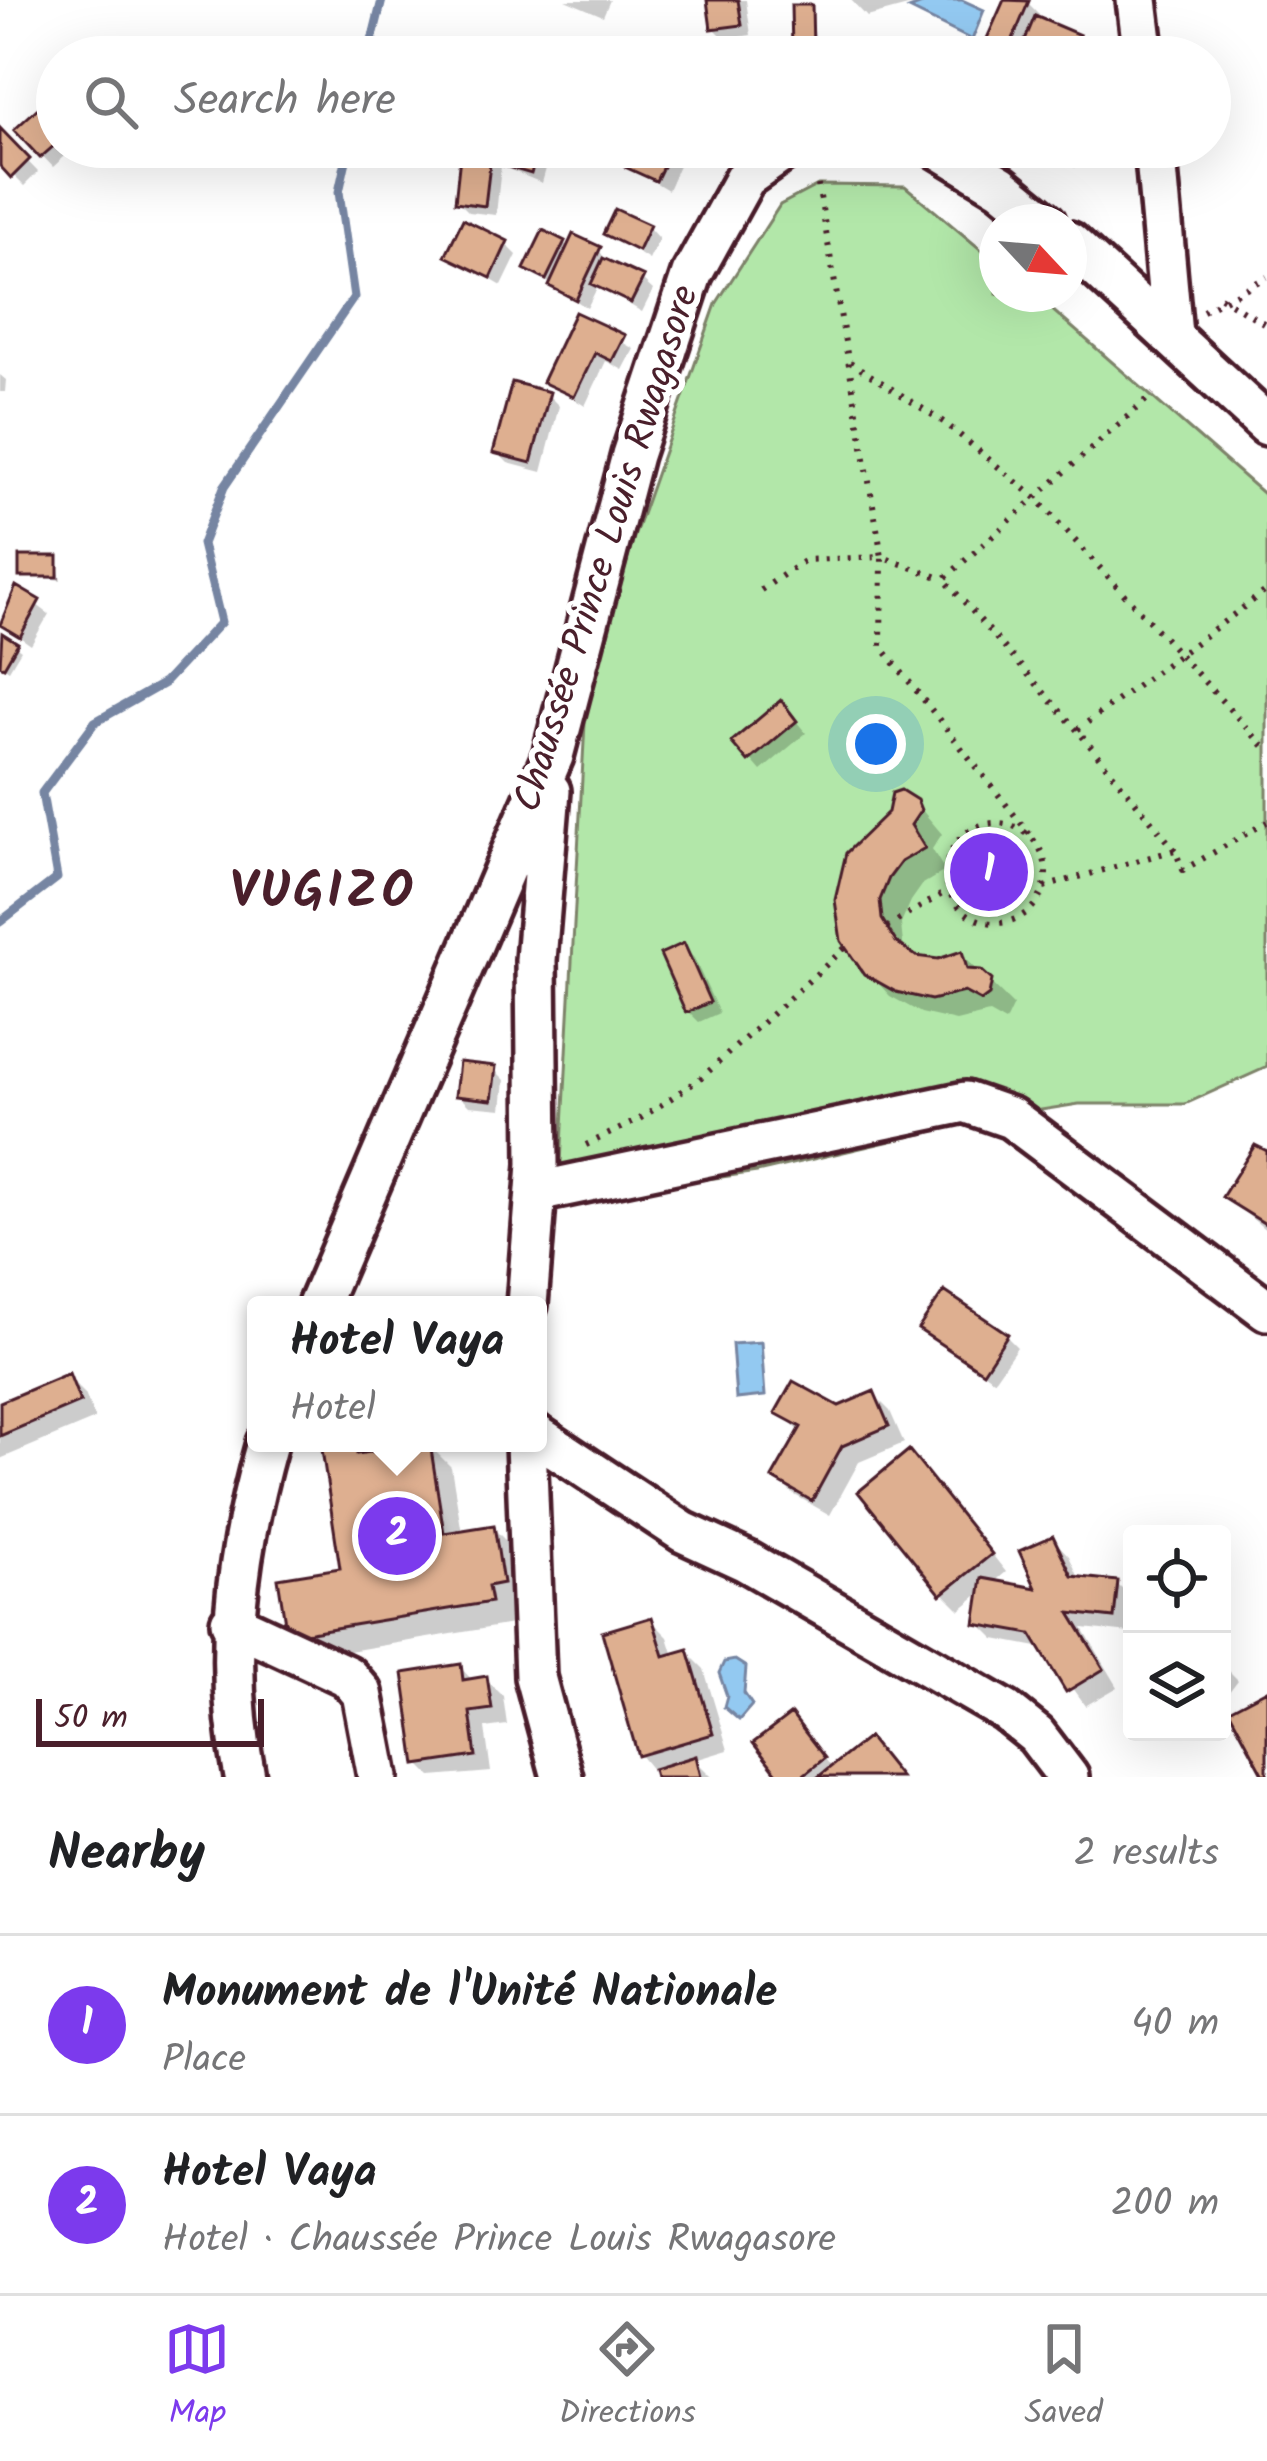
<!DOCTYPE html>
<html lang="en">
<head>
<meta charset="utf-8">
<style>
	body { margin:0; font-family:Kalam,sans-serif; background:#f6f6f6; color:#202124 }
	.controls { position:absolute; right:36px; bottom:36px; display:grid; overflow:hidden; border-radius:12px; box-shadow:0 12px 48px #0002 }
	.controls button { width:108px; height:108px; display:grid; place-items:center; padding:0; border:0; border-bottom:3px solid #e0e0e0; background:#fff; color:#202124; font:60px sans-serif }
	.compass { position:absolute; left:979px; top:204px; width:108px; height:108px; border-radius:50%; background:#fff; box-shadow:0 12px 48px #0002; rotate:116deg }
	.scale { position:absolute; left:36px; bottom:30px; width:228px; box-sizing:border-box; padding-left:12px; border:6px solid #4a1f2b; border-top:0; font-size:33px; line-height:42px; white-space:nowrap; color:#4a1f2b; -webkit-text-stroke:9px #fff; paint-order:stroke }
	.you { position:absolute; left:876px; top:744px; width:42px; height:42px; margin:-30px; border:9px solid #fff; border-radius:50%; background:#1a73e8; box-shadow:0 0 0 18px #1a73e833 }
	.badge { display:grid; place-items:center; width:78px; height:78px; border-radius:50%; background:#7c3aed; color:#fff; font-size:39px; font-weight:700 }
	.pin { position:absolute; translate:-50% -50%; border:6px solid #fff; box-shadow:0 3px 12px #0006 }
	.popup { position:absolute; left:247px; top:1296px; width:300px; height:156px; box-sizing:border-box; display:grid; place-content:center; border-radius:12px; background:#fff; filter:drop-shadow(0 3px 9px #0005); font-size:39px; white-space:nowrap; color:#757577 }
	.popup b { font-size:45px; color:#202124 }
	.popup::after { content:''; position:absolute; left:50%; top:100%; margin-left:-24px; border:24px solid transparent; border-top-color:#fff }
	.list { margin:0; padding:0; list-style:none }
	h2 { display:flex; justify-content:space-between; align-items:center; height:156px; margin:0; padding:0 48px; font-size:51px }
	h2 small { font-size:39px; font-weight:400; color:#757577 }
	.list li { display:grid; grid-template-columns:78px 1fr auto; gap:36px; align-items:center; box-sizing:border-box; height:180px; padding:0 48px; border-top:3px solid #e0e0e0 }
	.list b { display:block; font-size:45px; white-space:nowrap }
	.list p { margin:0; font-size:39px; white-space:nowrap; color:#757577 }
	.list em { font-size:39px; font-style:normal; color:#757577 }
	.icon { flex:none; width:66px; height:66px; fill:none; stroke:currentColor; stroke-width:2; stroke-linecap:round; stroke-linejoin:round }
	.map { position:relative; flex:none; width:1267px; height:1777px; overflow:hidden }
	.search { position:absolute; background:#fff; box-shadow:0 12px 48px #0002; left:36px; right:36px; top:36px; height:132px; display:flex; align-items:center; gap:30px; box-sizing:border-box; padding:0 42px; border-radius:66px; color:#757577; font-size:45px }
	.sheet { height:516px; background:#fff }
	nav { display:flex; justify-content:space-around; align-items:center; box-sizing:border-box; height:168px; border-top:3px solid #e0e0e0; background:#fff; font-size:33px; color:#757577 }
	nav a { display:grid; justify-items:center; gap:6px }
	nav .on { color:#7c3aed }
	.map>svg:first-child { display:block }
	.green { fill:#b2e7a9; stroke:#7e836a; stroke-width:3 }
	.water { fill:#93c9f1; stroke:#7685a2; stroke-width:3 }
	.shadow { fill:#0003 }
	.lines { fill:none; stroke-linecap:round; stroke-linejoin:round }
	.stream { stroke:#7685a2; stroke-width:9 }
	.building { fill:#deaf90; stroke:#4a1f2b; stroke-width:3 }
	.minor-casing { stroke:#4a1f2b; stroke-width:48 }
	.path { stroke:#4a1f2b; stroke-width:6; stroke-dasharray:3 9; stroke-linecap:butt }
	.minor { stroke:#fff; stroke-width:39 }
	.labels { text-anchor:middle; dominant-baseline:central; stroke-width:12; stroke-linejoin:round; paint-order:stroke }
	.street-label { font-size:39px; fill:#4a1f2b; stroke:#fff }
	.district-label { font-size:51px; font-weight:bold; letter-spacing:3px; fill:#4a1f2b; stroke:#fff }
</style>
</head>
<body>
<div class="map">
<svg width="1267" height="1777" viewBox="0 0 1267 1777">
	<rect width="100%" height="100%" fill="#fff"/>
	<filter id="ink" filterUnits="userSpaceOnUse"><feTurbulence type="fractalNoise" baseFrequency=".00833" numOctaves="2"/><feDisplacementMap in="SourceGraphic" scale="24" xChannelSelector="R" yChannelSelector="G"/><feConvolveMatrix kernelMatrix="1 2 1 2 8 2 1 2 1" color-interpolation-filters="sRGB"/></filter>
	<g filter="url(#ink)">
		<!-- green -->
		<path class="green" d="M818,185L905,186L997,263V294H1034L1267,497V1067L1185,1104H1079L990,1118L757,1172L559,1200L586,705L634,537L716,304L780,205Z"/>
		<!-- water -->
		<path class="water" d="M932,0H962L984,10L972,40L909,9Z
			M761,1342L765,1396L736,1399L732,1344Z
			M735,1660L746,1667L744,1693L752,1705L739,1720L724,1707L727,1696L719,1673L724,1662Z"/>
		<!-- shadow -->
		<path class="shadow" d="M565,0H610L603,16Z
			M710,0H746L751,35L725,39L714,28Z
			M851,0H930L867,17Z
			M1007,0L1028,3L1039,14L1036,20L1078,38L1094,57L1000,53L989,42Z
			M811,8L817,54L800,55L795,50Z
			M57,129V147L74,148L53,167L18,130Z
			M0,133L38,172L24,186L0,162Z
			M464,147H552L542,183L501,166L496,215L469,212L458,201Z
			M637,147H652L679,165L668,190L628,166Z
			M669,147H710L702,163Z
			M1051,147H1094L1075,168Z
			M649,228L659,239L649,260L606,233Z
			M564,243L570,249L599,250L608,263L642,280L653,290L642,312L598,286L587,308L528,269Z
			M506,244L517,255L502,286L449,255Z
			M577,316L634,349L623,370L606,361L585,406L545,381Z
			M0,375L6,380L5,392H0Z
			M548,395L559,406L542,472L508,463L497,452Z
			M57,559L61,580L22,575Z
			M17,590L49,614L31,645L0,623Z
			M3,637L21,650L9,670L0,664Z
			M791,715L806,733L761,771L736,742Z
			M910,796L942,834L932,849L945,871L923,884L911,901L901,924L903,944L910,955L939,963L961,954L1013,1005L1005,1022L989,1013L956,1021L921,1013L890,996L852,955Z
			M683,947L694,958L719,1013L699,1022L688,1011Z
			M494,1069L505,1080L502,1109L469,1106L458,1095Z
			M1267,1155V1231L1226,1197Z
			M921,1328L1006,1336L1017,1347L994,1380Z
			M68,1377L85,1394L95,1419L0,1459V1405Z
			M873,1394L890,1411L904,1443L859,1462L830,1515L793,1494L776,1478L801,1432L779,1412L839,1409Z
			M331,1443H356L369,1455L429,1445L451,1467L462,1533L493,1528L515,1550L524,1605L509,1608L512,1624L313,1657L290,1635L344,1570Z
			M926,1471L1006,1572L993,1583L1041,1592L1053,1539L1069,1556L1080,1580L1117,1584L1132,1599L1130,1633L1083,1628L1118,1687L1085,1706L1043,1648L995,1639L978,1622L983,1591L960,1610L943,1593L862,1492Z
			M651,1620L668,1637L674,1656L687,1652L704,1669L728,1750L695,1760L712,1777H658L640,1755Z
			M1222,1664L1238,1680L1222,1701Z
			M460,1667L473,1681L486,1679L503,1696L507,1725L485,1728L491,1772L432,1777L419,1764Z
			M802,1729L833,1769L868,1741L900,1777H784Z"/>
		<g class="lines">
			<!-- stream -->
			<path class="stream" d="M368,57L382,0
				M0,922L57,878L42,793L95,722L164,683L221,622L202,544L224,487L354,297L339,192L349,147"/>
		</g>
		<!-- building -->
		<path class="building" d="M707,0H738L742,25L711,29Z
			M1004,0L1029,1L1007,53L985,43Z
			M791,5H812L813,50L792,51Z
			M1035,16L1080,35L1070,57H1018Z
			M691,40L718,57H681Z
			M39,107L57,126V143L40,158L14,130Z
			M0,128L30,159L11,178L0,166Z
			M461,147H492L485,206L455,202Z
			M499,147H539L531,174L494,163Z
			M634,147L670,152L656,181L625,167Z
			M615,209L650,225L638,251L603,234Z
			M463,219L508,241L491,278L445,256Z
			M543,230L565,241L546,280L524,269Z
			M573,234L601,247L576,300L549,286Z
			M603,258L644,277L631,303L591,284Z
			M575,312L625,335L612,361L595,353L574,397L542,382Z
			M512,382L550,392L531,463L493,453Z
			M19,556H58V577H19Z
			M16,586L40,600L20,637L0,625Z
			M2,633L18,643L4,667L0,665Z
			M781,700L797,721L748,762L731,742Z
			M901,790L917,800L921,810L911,825L925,848L901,862L889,878L880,900L882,919L896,942L916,956L938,959L962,951L967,969L981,970L992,980L989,995L981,1001L964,992L931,1000L896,992L864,974L841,941L835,900L846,853L888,812L892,793Z
			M684,943L710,1002L686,1013L660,954Z
			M459,1062L496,1066L492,1100L455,1096Z
			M1255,1145L1267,1151V1225L1222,1197Z
			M944,1291L1008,1334L983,1372L918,1329Z
			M69,1373L80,1402L0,1436V1402Z
			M793,1381L839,1406L874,1391L889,1426L842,1446L812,1501L772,1478L801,1427L775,1413Z
			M321,1443H355L357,1454L430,1443L444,1533L494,1525L503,1583L488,1586L491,1602L287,1636L278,1578L340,1568Z
			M909,1450L992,1554L941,1595L858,1492Z
			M1053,1536L1072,1576L1118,1581L1114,1618L1070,1613L1104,1669L1066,1692L1031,1634L975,1624L982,1578L1036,1588L1019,1551Z
			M652,1617L664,1656L688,1649L713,1734L638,1756L602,1632Z
			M461,1664L463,1680L487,1676L492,1709L470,1712L476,1756L416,1765L403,1673Z
			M1267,1690V1776L1265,1777L1229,1710Z
			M791,1714L825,1758L801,1777H780L753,1743Z
			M868,1737L900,1777H818Z
			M696,1756L701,1777H655L653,1769Z"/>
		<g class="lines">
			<!-- minor casing -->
			<g class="minor-casing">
				<path id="minor" d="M1137,0L1144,57
					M937,147L1001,186L1045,222
					M1155,147L1172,335
					M1069,242L1267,425
					M537,1192L965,1102L1011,1118L1267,1310
					M318,1305L553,756L632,455L692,274L745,178L789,147
					M527,1305L538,1164L536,960L550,791
					M538,1436L683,1532L746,1561L1006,1711L1036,1735L1068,1777
					M526,1443L535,1677L562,1777
					M231,1622L347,1676L362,1693L378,1777
					M245,1777C222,1662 236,1554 267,1443"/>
			</g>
			<!-- path -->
			<path class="path" d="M818,185L882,557L944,579
				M1220,297L1267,325
				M1203,311L1267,277
				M850,362L945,423L1036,498L1267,750
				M761,590L805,560L882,557L881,646L1035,841
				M1077,730L944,579L1153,394
				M946 873a50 50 0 1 1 100 0a50 50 0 1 1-100 0Z
				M1175,850L1077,730L1267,590
				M1044,887L1175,850L1183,870L1267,822
				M887,927L949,890
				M586,1145L638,1120L700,1079L845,948"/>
			<!-- minor -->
			<use href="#minor" class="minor"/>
		</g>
	</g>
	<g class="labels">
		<!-- street labels -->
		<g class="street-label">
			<text transform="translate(608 549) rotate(-73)">Chaussée Prince Louis Rwagasore</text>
		</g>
		<!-- district labels -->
		<g class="district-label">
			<text x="323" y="893">VUGIZO</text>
		</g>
	</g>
</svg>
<div class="controls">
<button><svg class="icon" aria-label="locate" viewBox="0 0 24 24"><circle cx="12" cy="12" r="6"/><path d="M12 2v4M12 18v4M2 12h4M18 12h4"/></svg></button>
<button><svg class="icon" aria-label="layers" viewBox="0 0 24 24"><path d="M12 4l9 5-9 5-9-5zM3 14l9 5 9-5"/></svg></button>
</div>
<svg class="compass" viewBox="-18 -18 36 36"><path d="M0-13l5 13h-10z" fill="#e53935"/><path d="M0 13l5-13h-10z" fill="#757577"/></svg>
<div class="scale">50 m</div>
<div class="you"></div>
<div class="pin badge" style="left:989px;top:872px">1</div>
<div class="pin badge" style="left:397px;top:1536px">2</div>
<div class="popup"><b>Hotel Vaya</b>Hotel</div>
<div class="search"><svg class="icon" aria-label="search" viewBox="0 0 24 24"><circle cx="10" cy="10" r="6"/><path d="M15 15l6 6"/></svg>Search here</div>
</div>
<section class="sheet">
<h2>Nearby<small>2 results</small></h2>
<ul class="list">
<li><span class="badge">1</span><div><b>Monument de l'Unité Nationale</b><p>Place</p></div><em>40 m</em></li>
<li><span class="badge">2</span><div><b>Hotel Vaya</b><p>Hotel · Chaussée Prince Louis Rwagasore</p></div><em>200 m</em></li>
</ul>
</section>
<nav>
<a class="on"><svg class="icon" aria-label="map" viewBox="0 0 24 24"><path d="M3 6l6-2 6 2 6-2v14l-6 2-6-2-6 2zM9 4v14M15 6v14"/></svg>Map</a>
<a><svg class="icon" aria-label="directions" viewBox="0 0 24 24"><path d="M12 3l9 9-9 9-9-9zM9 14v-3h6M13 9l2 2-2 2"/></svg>Directions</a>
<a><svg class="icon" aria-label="saved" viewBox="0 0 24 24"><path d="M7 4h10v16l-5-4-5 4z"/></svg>Saved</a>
</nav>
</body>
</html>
